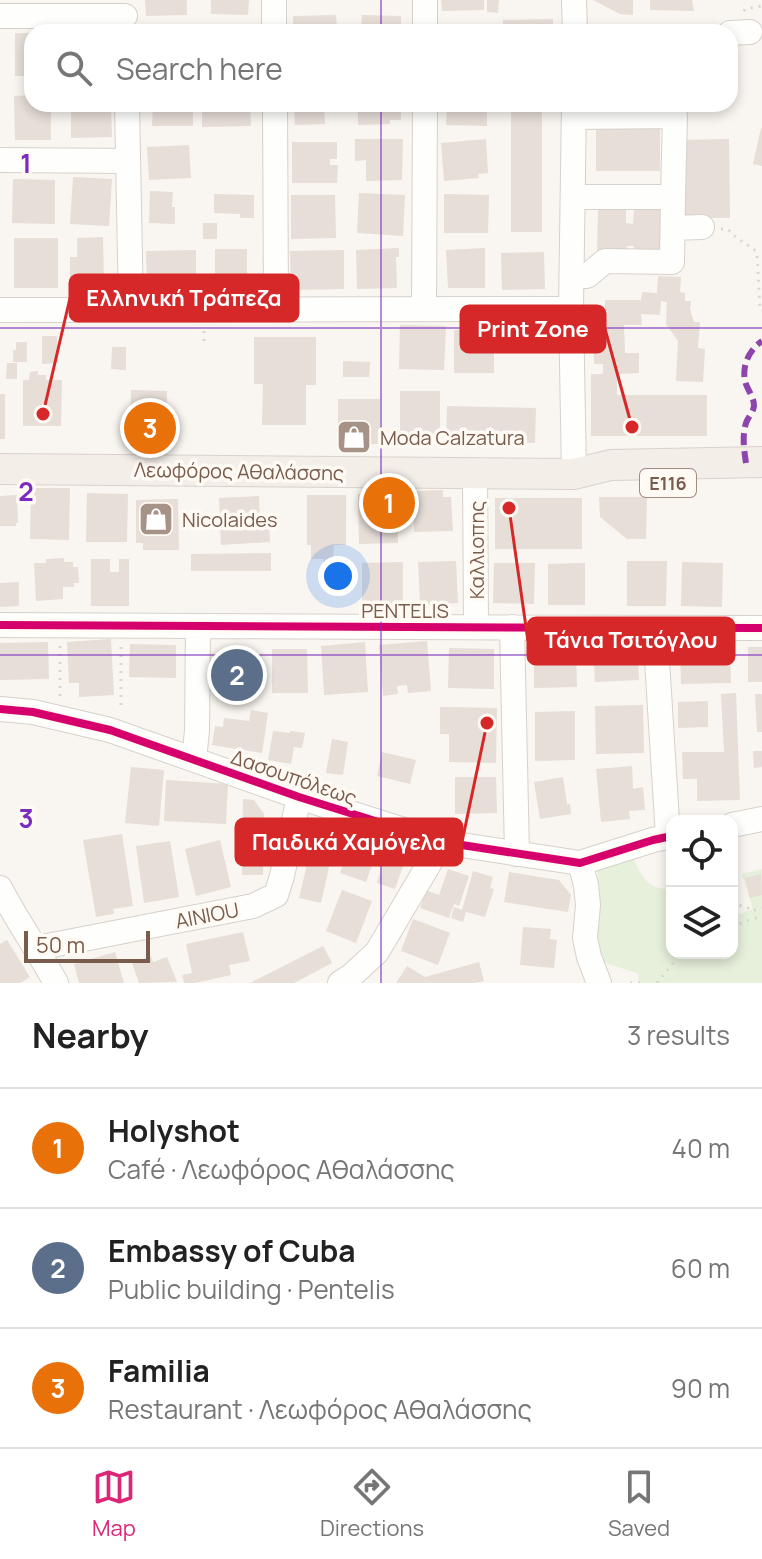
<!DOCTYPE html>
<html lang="en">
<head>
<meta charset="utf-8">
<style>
	body { margin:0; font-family:Manrope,sans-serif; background:#f2f2f2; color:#222 }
	.controls { position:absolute; right:24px; bottom:24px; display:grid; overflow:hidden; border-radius:16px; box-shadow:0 4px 12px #0003 }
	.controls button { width:72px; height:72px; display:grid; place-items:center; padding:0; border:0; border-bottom:2px solid #e0e0e0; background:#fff; color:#222; font:40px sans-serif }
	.scale { position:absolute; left:24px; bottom:20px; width:126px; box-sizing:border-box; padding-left:8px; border:4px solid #7a5c4d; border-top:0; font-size:22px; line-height:28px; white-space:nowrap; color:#7a5c4d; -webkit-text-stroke:6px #fffaf3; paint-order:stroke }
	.you { position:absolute; left:338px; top:576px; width:28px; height:28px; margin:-20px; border:6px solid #fff; border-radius:50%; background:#1a73e8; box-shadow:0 0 0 12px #1a73e833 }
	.badge { display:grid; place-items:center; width:52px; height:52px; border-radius:50%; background:#db2777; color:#fff; font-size:26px; font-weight:700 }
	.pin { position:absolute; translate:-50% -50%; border:4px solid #fff; box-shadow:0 2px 8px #0006 }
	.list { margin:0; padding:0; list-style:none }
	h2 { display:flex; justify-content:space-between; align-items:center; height:104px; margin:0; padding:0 32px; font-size:34px }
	h2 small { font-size:26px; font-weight:400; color:#767676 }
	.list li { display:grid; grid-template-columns:52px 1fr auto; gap:24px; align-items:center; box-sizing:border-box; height:120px; padding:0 32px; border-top:2px solid #e0e0e0 }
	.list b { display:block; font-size:30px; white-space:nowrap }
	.list p { margin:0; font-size:26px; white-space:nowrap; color:#767676 }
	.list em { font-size:26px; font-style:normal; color:#767676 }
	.icon { flex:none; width:44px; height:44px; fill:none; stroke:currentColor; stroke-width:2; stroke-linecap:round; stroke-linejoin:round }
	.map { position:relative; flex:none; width:762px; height:983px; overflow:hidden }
	.search { position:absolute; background:#fff; box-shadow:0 4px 12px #0003; left:24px; right:24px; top:24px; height:88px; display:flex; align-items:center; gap:20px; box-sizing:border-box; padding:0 28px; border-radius:24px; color:#767676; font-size:30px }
	.sheet { height:464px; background:#fff }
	nav { display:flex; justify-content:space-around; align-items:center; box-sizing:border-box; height:112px; border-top:2px solid #e0e0e0; background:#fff; font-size:22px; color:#767676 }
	nav a { display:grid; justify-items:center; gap:4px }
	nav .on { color:#db2777 }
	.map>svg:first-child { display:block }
	.green { fill:#e7f0db }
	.building { fill:#e6ded7 }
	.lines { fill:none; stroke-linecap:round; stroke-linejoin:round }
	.minor-casing { stroke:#d7d1cb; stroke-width:26 }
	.major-casing { stroke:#dad1cc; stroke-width:32 }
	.path { stroke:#dcd5d0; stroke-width:3; stroke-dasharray:2 6; stroke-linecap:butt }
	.minor { stroke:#fefefd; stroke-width:24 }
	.major { stroke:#f3eee8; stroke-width:30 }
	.quiet { stroke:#8e44ad; stroke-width:6; stroke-dasharray:12 6; stroke-linecap:butt }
	.cycleway-casing { stroke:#fffaf3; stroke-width:13 }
	.cycleway { stroke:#d6006c; stroke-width:8 }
	.grid { fill:none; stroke:#7b2cbf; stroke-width:2; stroke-opacity:0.55 }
	.labels { text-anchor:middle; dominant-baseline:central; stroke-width:7; stroke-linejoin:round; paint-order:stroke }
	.shield { fill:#fffaf3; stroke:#a28b7f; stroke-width:2 }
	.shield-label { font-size:18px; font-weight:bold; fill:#7a5c4d }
	.poi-label { font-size:20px; fill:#7a5c4d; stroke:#fffaf3; text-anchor:start }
	.street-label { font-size:20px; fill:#7a5c4d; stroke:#fffaf3 }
	.grid-label { font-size:26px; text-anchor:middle; font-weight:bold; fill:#7b2cbf; stroke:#fffaf3; stroke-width:7; stroke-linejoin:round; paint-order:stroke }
	.leader { fill:none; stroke:#d62828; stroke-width:3 }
	.callout-dot { fill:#d62828; stroke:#fffaf3; stroke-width:3 }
	.callout { fill:#d62828; stroke:#d62828; stroke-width:3 }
	.callout-label { font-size:22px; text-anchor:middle; font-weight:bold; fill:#fff }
</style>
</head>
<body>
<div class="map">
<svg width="762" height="983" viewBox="0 0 762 983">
	<rect width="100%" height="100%" fill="#f9f5f0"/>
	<!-- green -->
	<path class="green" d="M633,859C643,878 648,890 672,889V953H732V917L753,909L742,874L762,869V983H638L639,974L603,962L597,939L598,871L612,863Z"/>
	<!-- building -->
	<path class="building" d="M145,0H187V15L146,16Z
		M211,0H249L248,15L211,14Z
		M441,0H484V10L442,11Z
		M487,0H499L498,13L487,12Z
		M593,0H633V15L620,14Z
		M650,0H692L694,11L650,10Z
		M336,15L337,32H293V16Z
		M362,15L401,16V32H361Z
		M553,19V32H503V20Z
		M245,24V32H209V25Z
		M442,26H480L479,32H441Z
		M72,29H108V32H72Z
		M15,33H32V76H15Z
		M32,95V104H51V140H15L14,96Z
		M71,104H111L112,137L71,138Z
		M153,104H193V126H152Z
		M202,104H250L251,126L202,127Z
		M294,104H324L325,124L295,125Z
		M358,104H401V120H390V124L358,125Z
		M447,104H487V126L446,125Z
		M511,104H542V232H511Z
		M596,120H660V171H596Z
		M761,128H762V166L753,164Z
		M355,139H403L402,180L366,181V160L355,161Z
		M486,139L488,173L478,174L479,178L444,181L441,143Z
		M729,139L730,218H684L683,140Z
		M292,142H337V159H330V165H338L337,183H292Z
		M189,145L191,178L149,180L147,147Z
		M73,177L112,179L109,226L70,224Z
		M13,179L55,180V224L12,223Z
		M150,191L173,192L172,207H175V224L149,223Z
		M359,193L405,195L403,236L357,233Z
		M214,194L254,195V218H240V214L214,213Z
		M444,194L489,195L488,233H444Z
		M291,195H335L336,238L291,239Z
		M598,209L626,210V223L633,224L634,210H663L662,256H634V246H627L626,256L597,255Z
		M203,223H217V239H203Z
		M103,237L104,283H96L95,285L70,286V257H77V238Z
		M14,238H58V288H14Z
		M399,248V257H396L397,288L357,289L356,250Z
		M485,248V288H448L446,250Z
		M215,249H247V286H215Z
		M196,250V285L147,286L146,251Z
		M344,250V289L291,290L290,251Z
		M544,252L545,289L502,290L501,253Z
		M658,276L681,277L680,292L685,293V301H691L690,309L694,322H700L698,348L705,349L703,382L676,381L678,341L666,324L667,302L661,301L660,315L641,314L642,325H624L625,353H639V373L617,374V395H707V436H591V374H603V364H594L593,312H605V300H641L642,292L657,293Z
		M400,325L446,326L444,370L399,369Z
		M494,329V373H454V330Z
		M42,336H57L58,363L42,364Z
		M254,337H316V385H306V425H262L263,384H254Z
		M16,342H27V362H13V350H16Z
		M112,347H126V370L111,369Z
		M343,361L370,362L369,377H343Z
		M7,363H17V379H6Z
		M38,371V375H46V380H62L61,426H23V380H29L30,372Z
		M131,390L167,391V443H130Z
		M400,391H440V435H400Z
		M0,394H5V439H0Z
		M338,399H380V444H338Z
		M447,406L536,408L535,443L446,441Z
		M31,488H70L69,540L30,539Z
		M443,490V497H451L453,531L414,532L413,491Z
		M87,493L128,494L127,542H86Z
		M397,493L398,543L359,544L358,494Z
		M17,495L18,523H16V526H0V496Z
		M307,495H346V545H334L333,564H323L324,559H311V545H307Z
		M259,496L260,521L269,520L270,542L221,545L219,498Z
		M599,497H647L646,539H627L600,517Z
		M495,498H582V549H495Z
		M178,499L179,550H143V543H136V500Z
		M271,553V571H191V554Z
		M64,558V562H73V567H78L79,583H74V587H63V599L36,601L34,563H46V559Z
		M91,559H110V572H119V559H129V606H91Z
		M456,561L458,603L420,605L418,562Z
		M627,561H667L666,606H627Z
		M403,562V606L362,607V563Z
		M682,562L723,563L722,607L681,606Z
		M494,563H535L534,604L493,603Z
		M585,563V605H548V564Z
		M330,568L353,569V586H330Z
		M19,582V606L0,607V583Z
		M111,639L114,695L79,697V683H69L67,642Z
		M427,641L431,691L408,693L407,685L397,686L398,694L383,696L379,645Z
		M48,642L49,679L0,680V643Z
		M365,642L368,692L324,695L321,646Z
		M130,644L176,645V678L129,677Z
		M637,646L639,680L595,682L593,648Z
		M730,646L731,683L681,684L680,647Z
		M241,647L255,659L254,681H241L240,695L220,694V669Z
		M748,647H762V682H748Z
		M449,648L494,649V689L448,688Z
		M272,649H307L308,693H272Z
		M576,650L577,687L534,688V651Z
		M736,693L740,800L697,801V779H683L682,752H724L721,694Z
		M755,694H762V732H757Z
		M708,701V727L678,728V702Z
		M643,705L644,753L596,754L595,706Z
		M440,707L497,708L496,763L449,762V734H440Z
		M251,710L268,713L262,753L212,745L215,726L223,727L224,718L249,721Z
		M575,711V760L535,761V712Z
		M273,731L290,733V731L305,733L302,748L294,747L291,764L268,760Z
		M332,739L348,742L343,775L326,773Z
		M753,751H762V767L754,768Z
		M382,752L416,760L410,784L377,776Z
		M632,766L633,789L643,787L645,810L629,811L630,819L601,822L596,769Z
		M131,767L164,770L159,826L125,823Z
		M455,777H496L497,813L455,814Z
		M563,777L567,804H570L571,814L540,819L534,782Z
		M166,780L228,784L226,824L164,821Z
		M243,799L254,800L264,814L263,875H242Z
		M316,827L337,832L321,903L299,898Z
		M122,834L133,906L113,909L114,914L96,917L83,840Z
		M354,834L380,842L366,882L340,873Z
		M220,840L231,887L196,896L185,849Z
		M170,841L179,897L144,903L136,846Z
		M381,843L408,852L395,889L377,883L382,867L374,865Z
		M448,869L469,876L459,906L454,904L449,918L420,908L426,890L439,895Z
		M473,871L493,877L490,888L494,889L485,917L466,912L463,922L451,918L454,907L462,910Z
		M509,872L559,880L571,895L568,912L504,902Z
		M761,874L762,895L750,898L745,878Z
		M342,890L372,901L356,943L326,931Z
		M413,919L450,933L438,965L401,951Z
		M523,927L551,929L550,939L557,940L554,968L520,965Z
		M243,932L250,961L229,965L231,975L195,983H184L182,975L192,973L186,944Z
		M7,940L30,977L20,983H0V944Z
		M323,946L332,963L294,983H250Z
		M115,952L124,983H79L74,964Z
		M151,956L153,962L167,957L177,982L139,983L132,963Z
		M479,962L484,981L475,983H396L407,966L425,977Z"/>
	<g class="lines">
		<!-- minor casing -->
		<g class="minor-casing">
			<path id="minor" d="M274,0V32
				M574,0L575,32
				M0,16H125
				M425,32V0
				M730,33L750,32
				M127,104L131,309
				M275,104L276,309
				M574,104L571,309L574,474
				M574,117L675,116L673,197
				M0,160L128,161
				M673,228L702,227
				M572,276H587L605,261L672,262L673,197H573
				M424,309L425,104
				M0,310L571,309
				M475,473L476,626
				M0,625C254,628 508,627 762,628
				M512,627L517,854
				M655,628L668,837
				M0,709L33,712L110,730L299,797L442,842L580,863L653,840L672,836
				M194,759L197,731L198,628
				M732,825L762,819
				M580,863L586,885L588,905L585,938L589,957L599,983
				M0,888C17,921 38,950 56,983
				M37,948L253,906L276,895L282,876L299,797
				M340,983L351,976L377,952L442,842"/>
		</g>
		<!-- major casing -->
		<g class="major-casing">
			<path id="major" d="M0,469L574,474L611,465L762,462"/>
		</g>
		<!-- path -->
		<path class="path" d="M744,11L745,9L762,6
			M721,229H728C736,240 748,244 757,252L760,310H762
			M204,341V329
			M60,646V699
			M121,647V711
			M732,903L748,908L751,911L762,908
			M732,926L762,916
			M630,983H641
			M657,983L681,953"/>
		<!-- minor -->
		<use href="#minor" class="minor"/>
		<!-- major -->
		<use href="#major" class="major"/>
		<!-- quiet -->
		<path class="quiet" d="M746,463C744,450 742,436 746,423C748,417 753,413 754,406C754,396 747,390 745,381C742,365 749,350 762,341"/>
		<!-- cycleway casing -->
		<g class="cycleway-casing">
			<path id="cycleway" d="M0,625C254,628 508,627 762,628
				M0,709L33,712L110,730L299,797L442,842L580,863L653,840L672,836"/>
		</g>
		<!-- cycleway -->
		<use href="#cycleway" class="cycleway"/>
	</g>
	<!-- grid -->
	<path class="grid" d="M381,0V32M381,104V983M0,328H762M0,655H762"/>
	<!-- icons -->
	<defs>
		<g id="shop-square" transform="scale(1.8)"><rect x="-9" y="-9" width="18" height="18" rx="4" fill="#a69286" stroke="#fffaf3"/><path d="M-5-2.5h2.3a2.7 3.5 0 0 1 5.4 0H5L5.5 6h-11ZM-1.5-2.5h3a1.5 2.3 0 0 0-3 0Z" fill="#fff"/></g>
	</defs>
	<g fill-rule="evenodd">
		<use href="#shop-square" x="354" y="437"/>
		<use href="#shop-square" x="156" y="519"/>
	</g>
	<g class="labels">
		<!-- shield labels -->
		<rect class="shield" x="640" y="469" width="56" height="28" rx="6"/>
		<g class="shield-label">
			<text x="668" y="483">E116</text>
		</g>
		<!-- poi labels -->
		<g class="poi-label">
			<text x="380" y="437">Moda Calzatura</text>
			<text x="182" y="519">Nicolaides</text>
		</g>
		<!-- street labels -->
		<g class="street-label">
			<text transform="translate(239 471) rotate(1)">Λεωφόρος Αθαλάσσης</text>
			<text transform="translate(476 550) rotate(-90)">Καλλιοπης</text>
			<text x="405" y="610">PENTELIS</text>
			<text transform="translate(294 777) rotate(19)">Δασουπόλεως</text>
			<text transform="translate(207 915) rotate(-11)">AINIOU</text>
		</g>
	</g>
	<g class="grid-label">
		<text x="26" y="173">1</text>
		<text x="26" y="501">2</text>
		<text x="26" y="828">3</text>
	</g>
	<!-- callouts -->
	<path class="leader" d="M43 414L70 298M632 427L605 329M509 508L528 641M487 723L462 842"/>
	<g class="callout-dot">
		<circle cx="43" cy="414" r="8"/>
		<circle cx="632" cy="427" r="8"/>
		<circle cx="509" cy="508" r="8"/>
		<circle cx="487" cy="723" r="8"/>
	</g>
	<g class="callout">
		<rect x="70" y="275" width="228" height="46" rx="8"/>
		<rect x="461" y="306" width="144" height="46" rx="8"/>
		<rect x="528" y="618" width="206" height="46" rx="8"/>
		<rect x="236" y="819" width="226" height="46" rx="8"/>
	</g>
	<g class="callout-label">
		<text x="184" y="306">Ελληνική Τράπεζα</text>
		<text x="533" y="337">Print Zone</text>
		<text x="631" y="648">Τάνια Τσιτόγλου</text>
		<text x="349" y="850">Παιδικά Χαμόγελα</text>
	</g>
</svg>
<div class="controls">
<button><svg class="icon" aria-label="locate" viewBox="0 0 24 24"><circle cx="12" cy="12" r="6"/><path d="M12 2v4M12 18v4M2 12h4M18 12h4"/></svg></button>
<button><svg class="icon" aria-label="layers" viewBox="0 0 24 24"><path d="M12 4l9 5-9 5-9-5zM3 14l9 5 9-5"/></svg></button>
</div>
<div class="scale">50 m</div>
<div class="you"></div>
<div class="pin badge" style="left:389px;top:503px;background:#e8710a">1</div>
<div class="pin badge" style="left:237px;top:675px;background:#5c6f8a">2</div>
<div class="pin badge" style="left:150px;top:428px;background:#e8710a">3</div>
<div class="search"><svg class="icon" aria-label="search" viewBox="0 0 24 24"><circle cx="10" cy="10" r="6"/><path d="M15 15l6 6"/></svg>Search here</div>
</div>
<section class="sheet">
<h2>Nearby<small>3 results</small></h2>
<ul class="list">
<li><span class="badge" style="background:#e8710a">1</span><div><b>Holyshot</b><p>Café · Λεωφόρος Αθαλάσσης</p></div><em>40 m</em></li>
<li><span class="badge" style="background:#5c6f8a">2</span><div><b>Embassy of Cuba</b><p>Public building · Pentelis</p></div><em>60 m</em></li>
<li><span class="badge" style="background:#e8710a">3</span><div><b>Familia</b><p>Restaurant · Λεωφόρος Αθαλάσσης</p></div><em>90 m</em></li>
</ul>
</section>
<nav>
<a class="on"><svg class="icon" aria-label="map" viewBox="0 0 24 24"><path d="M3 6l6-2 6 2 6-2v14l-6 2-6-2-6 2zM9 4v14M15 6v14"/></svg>Map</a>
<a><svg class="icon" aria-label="directions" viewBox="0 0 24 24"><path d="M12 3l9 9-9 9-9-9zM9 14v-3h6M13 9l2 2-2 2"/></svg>Directions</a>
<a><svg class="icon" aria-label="saved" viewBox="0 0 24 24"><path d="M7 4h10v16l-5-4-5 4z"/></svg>Saved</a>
</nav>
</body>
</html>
